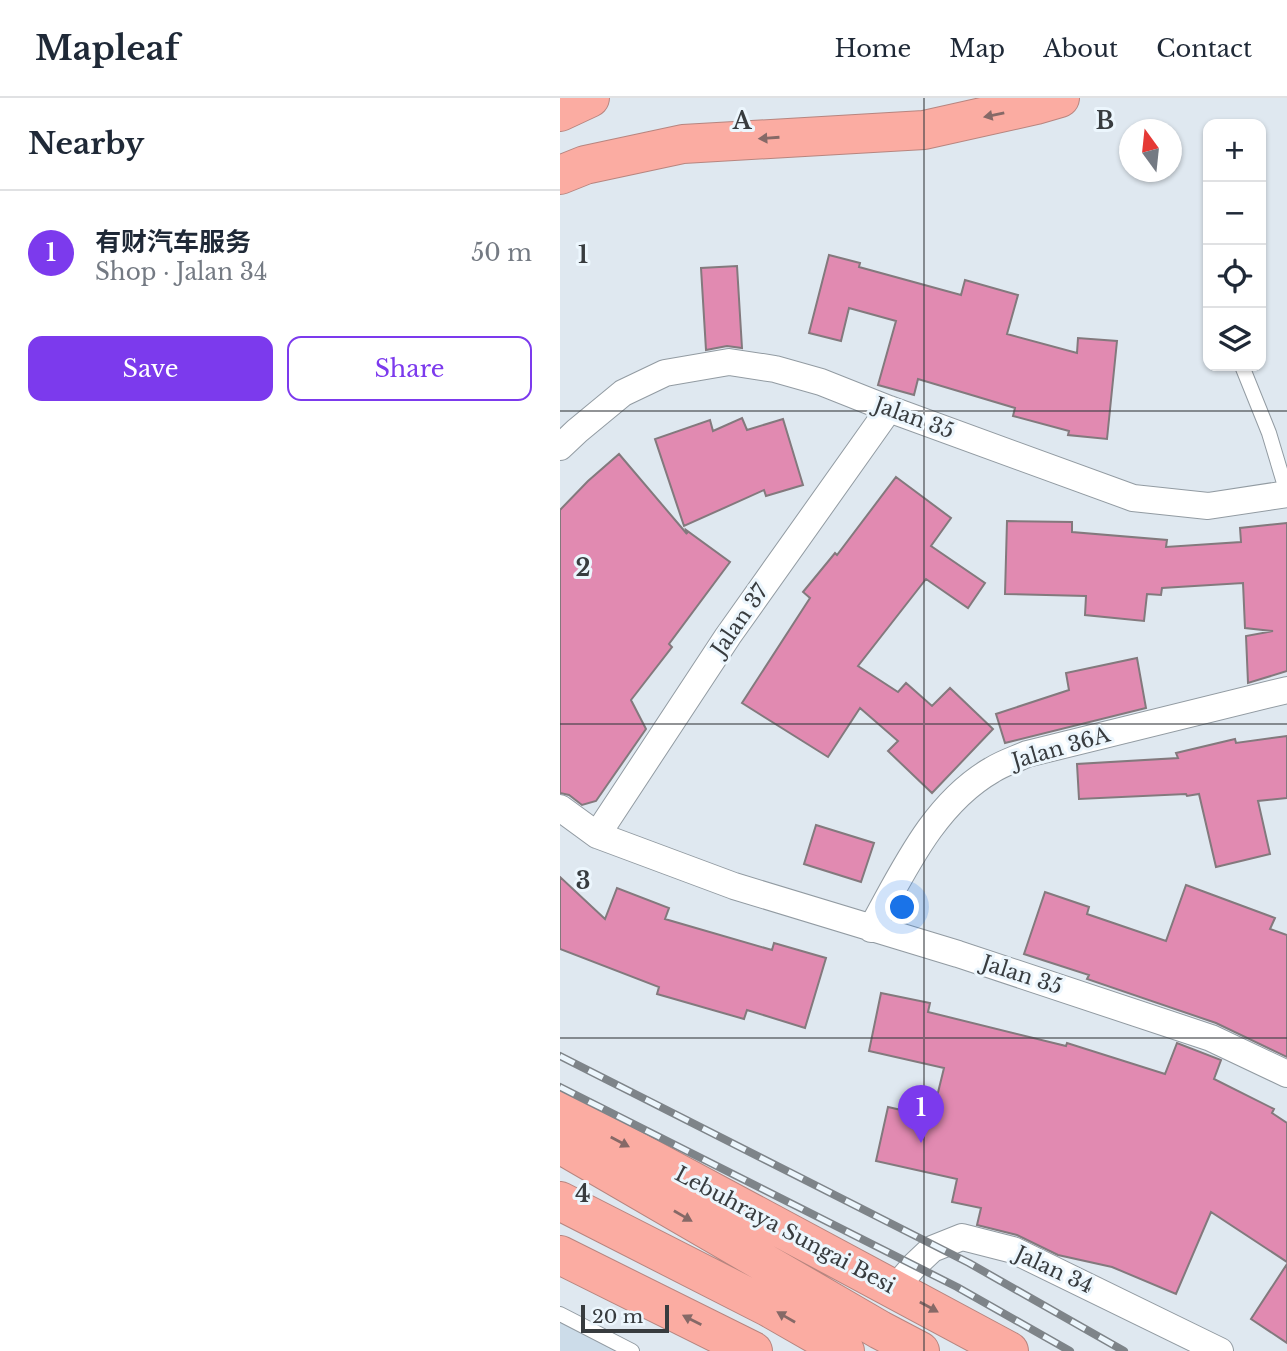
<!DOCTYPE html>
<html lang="en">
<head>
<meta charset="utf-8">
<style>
	body { margin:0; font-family:"Libre Baskerville","Noto Sans SC",serif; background:#f6f6f7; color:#1f2937 }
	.controls { position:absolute; right:21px; top:21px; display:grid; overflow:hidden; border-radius:14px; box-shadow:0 2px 5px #0004 }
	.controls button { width:63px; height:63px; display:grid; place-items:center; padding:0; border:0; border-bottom:2px solid #e0e1e3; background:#fff; color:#1f2937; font:35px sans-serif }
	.compass { position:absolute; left:559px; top:21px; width:63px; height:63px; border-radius:50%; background:#fff; box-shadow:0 2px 5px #0004; rotate:345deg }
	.scale { position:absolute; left:21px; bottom:18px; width:88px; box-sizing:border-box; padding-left:7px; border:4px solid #383c3f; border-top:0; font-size:19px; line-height:24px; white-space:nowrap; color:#383c3f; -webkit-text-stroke:5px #ecf6fd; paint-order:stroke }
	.you { position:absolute; left:343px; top:810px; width:24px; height:24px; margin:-18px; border:5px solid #fff; border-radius:50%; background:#1a73e8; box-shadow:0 0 0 10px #1a73e833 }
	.badge { display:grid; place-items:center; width:46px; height:46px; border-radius:50%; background:#7c3aed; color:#fff; font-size:23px; font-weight:700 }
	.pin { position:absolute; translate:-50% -58px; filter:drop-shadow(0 2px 4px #0008) }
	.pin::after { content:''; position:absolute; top:37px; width:24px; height:21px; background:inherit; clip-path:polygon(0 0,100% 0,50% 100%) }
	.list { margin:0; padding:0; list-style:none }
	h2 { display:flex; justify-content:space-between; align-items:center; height:91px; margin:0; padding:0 28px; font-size:30px }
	h2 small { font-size:23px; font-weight:400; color:#747a83 }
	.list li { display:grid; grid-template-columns:46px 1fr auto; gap:21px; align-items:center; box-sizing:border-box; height:126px; padding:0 28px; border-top:2px solid #e0e1e3 }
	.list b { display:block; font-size:26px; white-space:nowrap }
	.list p { margin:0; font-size:23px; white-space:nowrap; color:#747a83 }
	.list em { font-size:23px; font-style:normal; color:#747a83 }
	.actions { display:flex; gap:14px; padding:21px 28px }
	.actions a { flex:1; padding:16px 0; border:2px solid #7c3aed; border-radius:14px; text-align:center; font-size:24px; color:#7c3aed }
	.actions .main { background:#7c3aed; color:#fff }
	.icon { flex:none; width:38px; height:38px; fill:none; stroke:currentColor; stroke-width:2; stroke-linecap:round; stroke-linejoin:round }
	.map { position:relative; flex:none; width:727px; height:1253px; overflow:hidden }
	header { display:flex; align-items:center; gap:42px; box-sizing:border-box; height:98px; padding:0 35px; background:#fff; border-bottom:2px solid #e0e1e3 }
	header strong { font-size:33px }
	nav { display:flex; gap:38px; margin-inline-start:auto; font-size:24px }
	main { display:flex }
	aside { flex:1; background:#fff }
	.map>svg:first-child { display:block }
	.built { fill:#ccdce9 }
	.building { fill:#e18ab1; stroke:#83797d; stroke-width:2 }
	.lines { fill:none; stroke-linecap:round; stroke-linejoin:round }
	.service-casing { stroke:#929ba2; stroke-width:16 }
	.minor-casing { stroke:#929ba2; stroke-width:28 }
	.motorway-casing { stroke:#b7857f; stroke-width:40 }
	.service { stroke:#fff; stroke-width:14 }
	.minor { stroke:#fff; stroke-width:26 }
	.motorway { stroke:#fbaca2; stroke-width:38 }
	.rail-casing { stroke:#7e8489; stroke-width:8 }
	.rail { stroke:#ecf6fd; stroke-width:5; stroke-dasharray:16; stroke-linecap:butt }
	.oneway { fill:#866967 }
	.grid { fill:none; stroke:#383c3f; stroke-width:2; stroke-opacity:0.55 }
	.labels { text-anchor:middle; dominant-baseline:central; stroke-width:6; stroke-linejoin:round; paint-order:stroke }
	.street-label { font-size:21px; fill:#383c3f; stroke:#ecf6fd }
	.grid-label { font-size:23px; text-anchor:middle; font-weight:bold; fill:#383c3f; stroke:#ecf6fd; stroke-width:6; stroke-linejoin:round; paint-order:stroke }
</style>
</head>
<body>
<header>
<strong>Mapleaf</strong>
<nav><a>Home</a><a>Map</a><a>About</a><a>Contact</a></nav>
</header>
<main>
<aside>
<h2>Nearby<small></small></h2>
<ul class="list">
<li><span class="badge">1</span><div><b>有财汽车服务</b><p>Shop · Jalan 34</p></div><em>50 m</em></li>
</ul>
<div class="actions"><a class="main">Save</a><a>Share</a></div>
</aside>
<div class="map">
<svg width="727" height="1253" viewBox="0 0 727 1253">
	<rect width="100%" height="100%" fill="#dfe8f0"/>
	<!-- built -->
	<path class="built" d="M0,1224L56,1253H0Z"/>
	<!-- building -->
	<path class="building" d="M269,157L300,165L299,169L401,197L405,182L458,197L447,236L517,255L518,240L557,243L547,341L508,337L509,333L453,318L455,310L358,281L354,297L318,287L336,223L289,210L281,243L249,235Z
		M177,168L182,250L167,248L146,252L141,170Z
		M182,320L187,332L223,321L243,387L206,398L204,392L124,428L95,341L150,322L153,333Z
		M59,356L127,436L126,432L170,464L109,546L112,549L71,602L86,631L36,703L22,707L9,697L0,695V412L28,383Z
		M336,379L391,420L371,448L425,485L408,510L366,481L298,568L338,594L346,585L372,608L390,590L433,631L372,695L328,653L338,643L300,610L268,659L182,605L250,500L243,494L275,455L277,457Z
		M447,423L512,424V434L607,442L606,449L681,444L680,430L727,425V573L688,585L686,538L713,533L685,530L683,485L602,490L601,497L587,496L584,523L525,517L526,498L445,496Z
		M577,560L586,610L445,645L436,616L509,592L506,575Z
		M727,638V700L698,703L710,756L656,769L639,696L627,698L626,696L519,701L517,666L618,660L616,655L675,641L676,645Z
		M256,727L314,745L301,784L244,766Z
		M0,779L45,821L57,790L109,810L105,821L212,852L214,845L266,860L245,930L187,912L184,921L97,896L99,889L0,851Z
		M626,787L715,820L710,831L727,837V959L656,925L527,881L529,877L464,856L485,794L529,809L527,816L606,843Z
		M321,895L370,905L368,914L506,948L507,945L605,976L617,945L661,962L654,981L714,1011L712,1015L727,1025V1164L651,1114L616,1196L552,1169L498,1157L457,1137L417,1127L421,1110L392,1104L397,1081L316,1063L328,1009L372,1019L384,970L309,953Z
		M727,1166V1245L691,1221Z"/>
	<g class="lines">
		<!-- service casing -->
		<g class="service-casing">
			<path id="service" d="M682,268L709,335L727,395
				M0,1216L72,1253"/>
		</g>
		<!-- minor casing -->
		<g class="minor-casing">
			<path id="minor" d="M0,349L17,333L63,295L105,275L169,264L215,271L261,284L329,311L573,400L648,408L727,396
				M0,710L37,737L174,788L398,856L651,940L727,976
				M37,737L168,538L329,311
				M311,831C343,774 373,706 432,672C443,665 456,661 467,656L727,592
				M335,1190L354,1168L372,1151L402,1139L453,1152L660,1253"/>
		</g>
		<!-- motorway casing -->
		<g class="motorway-casing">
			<path id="motorway" d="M0,14L30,0
				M0,77L25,67L123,46L364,32L476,7L500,0
				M0,1012L449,1253
				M0,1046L320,1232L360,1253
				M0,1103L208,1209L285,1253
				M0,1157L193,1253"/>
		</g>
		<!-- service -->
		<use href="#service" class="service"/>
		<!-- minor -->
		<use href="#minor" class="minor"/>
		<!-- motorway -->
		<use href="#motorway" class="motorway"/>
		<!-- rail casing -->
		<g class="rail-casing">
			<path id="rail" d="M0,958L409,1165L564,1253
				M0,989L397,1189L510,1253"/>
		</g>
		<!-- rail -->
		<use href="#rail" class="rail"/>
	</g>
	<!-- one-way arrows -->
	<defs><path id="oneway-solid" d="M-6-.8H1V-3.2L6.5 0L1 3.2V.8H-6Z" transform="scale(1.75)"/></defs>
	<g class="oneway">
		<use href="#oneway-solid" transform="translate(434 17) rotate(168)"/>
		<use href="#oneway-solid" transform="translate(209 40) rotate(176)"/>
		<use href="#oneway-solid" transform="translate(60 1044) rotate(28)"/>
		<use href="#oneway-solid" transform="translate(123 1118) rotate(30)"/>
		<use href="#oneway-solid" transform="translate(369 1209) rotate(29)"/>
		<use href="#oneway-solid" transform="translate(226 1219) rotate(-150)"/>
		<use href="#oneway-solid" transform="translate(132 1222) rotate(-153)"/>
	</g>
	<!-- grid -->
	<path class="grid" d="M364,0V1253M0,313H727M0,626H727M0,940H727"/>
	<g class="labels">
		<!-- street labels -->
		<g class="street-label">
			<text transform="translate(354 320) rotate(20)">Jalan 35</text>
			<text transform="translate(180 522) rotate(-55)">Jalan 37</text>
			<text transform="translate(501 650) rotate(-16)">Jalan 36A</text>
			<text transform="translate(462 877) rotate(18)">Jalan 35</text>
			<text transform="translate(225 1132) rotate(28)">Lebuhraya Sungai Besi</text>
			<text transform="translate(494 1172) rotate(25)">Jalan 34</text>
		</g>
	</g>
	<g class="grid-label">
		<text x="182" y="31">A</text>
		<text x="545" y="31">B</text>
		<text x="23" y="165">1</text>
		<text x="23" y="478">2</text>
		<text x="23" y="791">3</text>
		<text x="23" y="1104">4</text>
	</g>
</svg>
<div class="controls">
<button>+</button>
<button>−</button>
<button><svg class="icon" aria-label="locate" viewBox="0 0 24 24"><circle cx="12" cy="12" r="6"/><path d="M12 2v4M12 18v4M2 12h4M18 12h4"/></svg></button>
<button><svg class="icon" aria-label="layers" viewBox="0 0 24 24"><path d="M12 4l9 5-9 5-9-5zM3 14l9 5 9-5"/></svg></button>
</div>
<svg class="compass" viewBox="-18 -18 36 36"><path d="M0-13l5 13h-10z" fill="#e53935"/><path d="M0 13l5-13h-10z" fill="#747a83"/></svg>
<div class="scale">20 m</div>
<div class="you"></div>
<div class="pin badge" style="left:361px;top:1045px">1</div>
</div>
</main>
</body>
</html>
